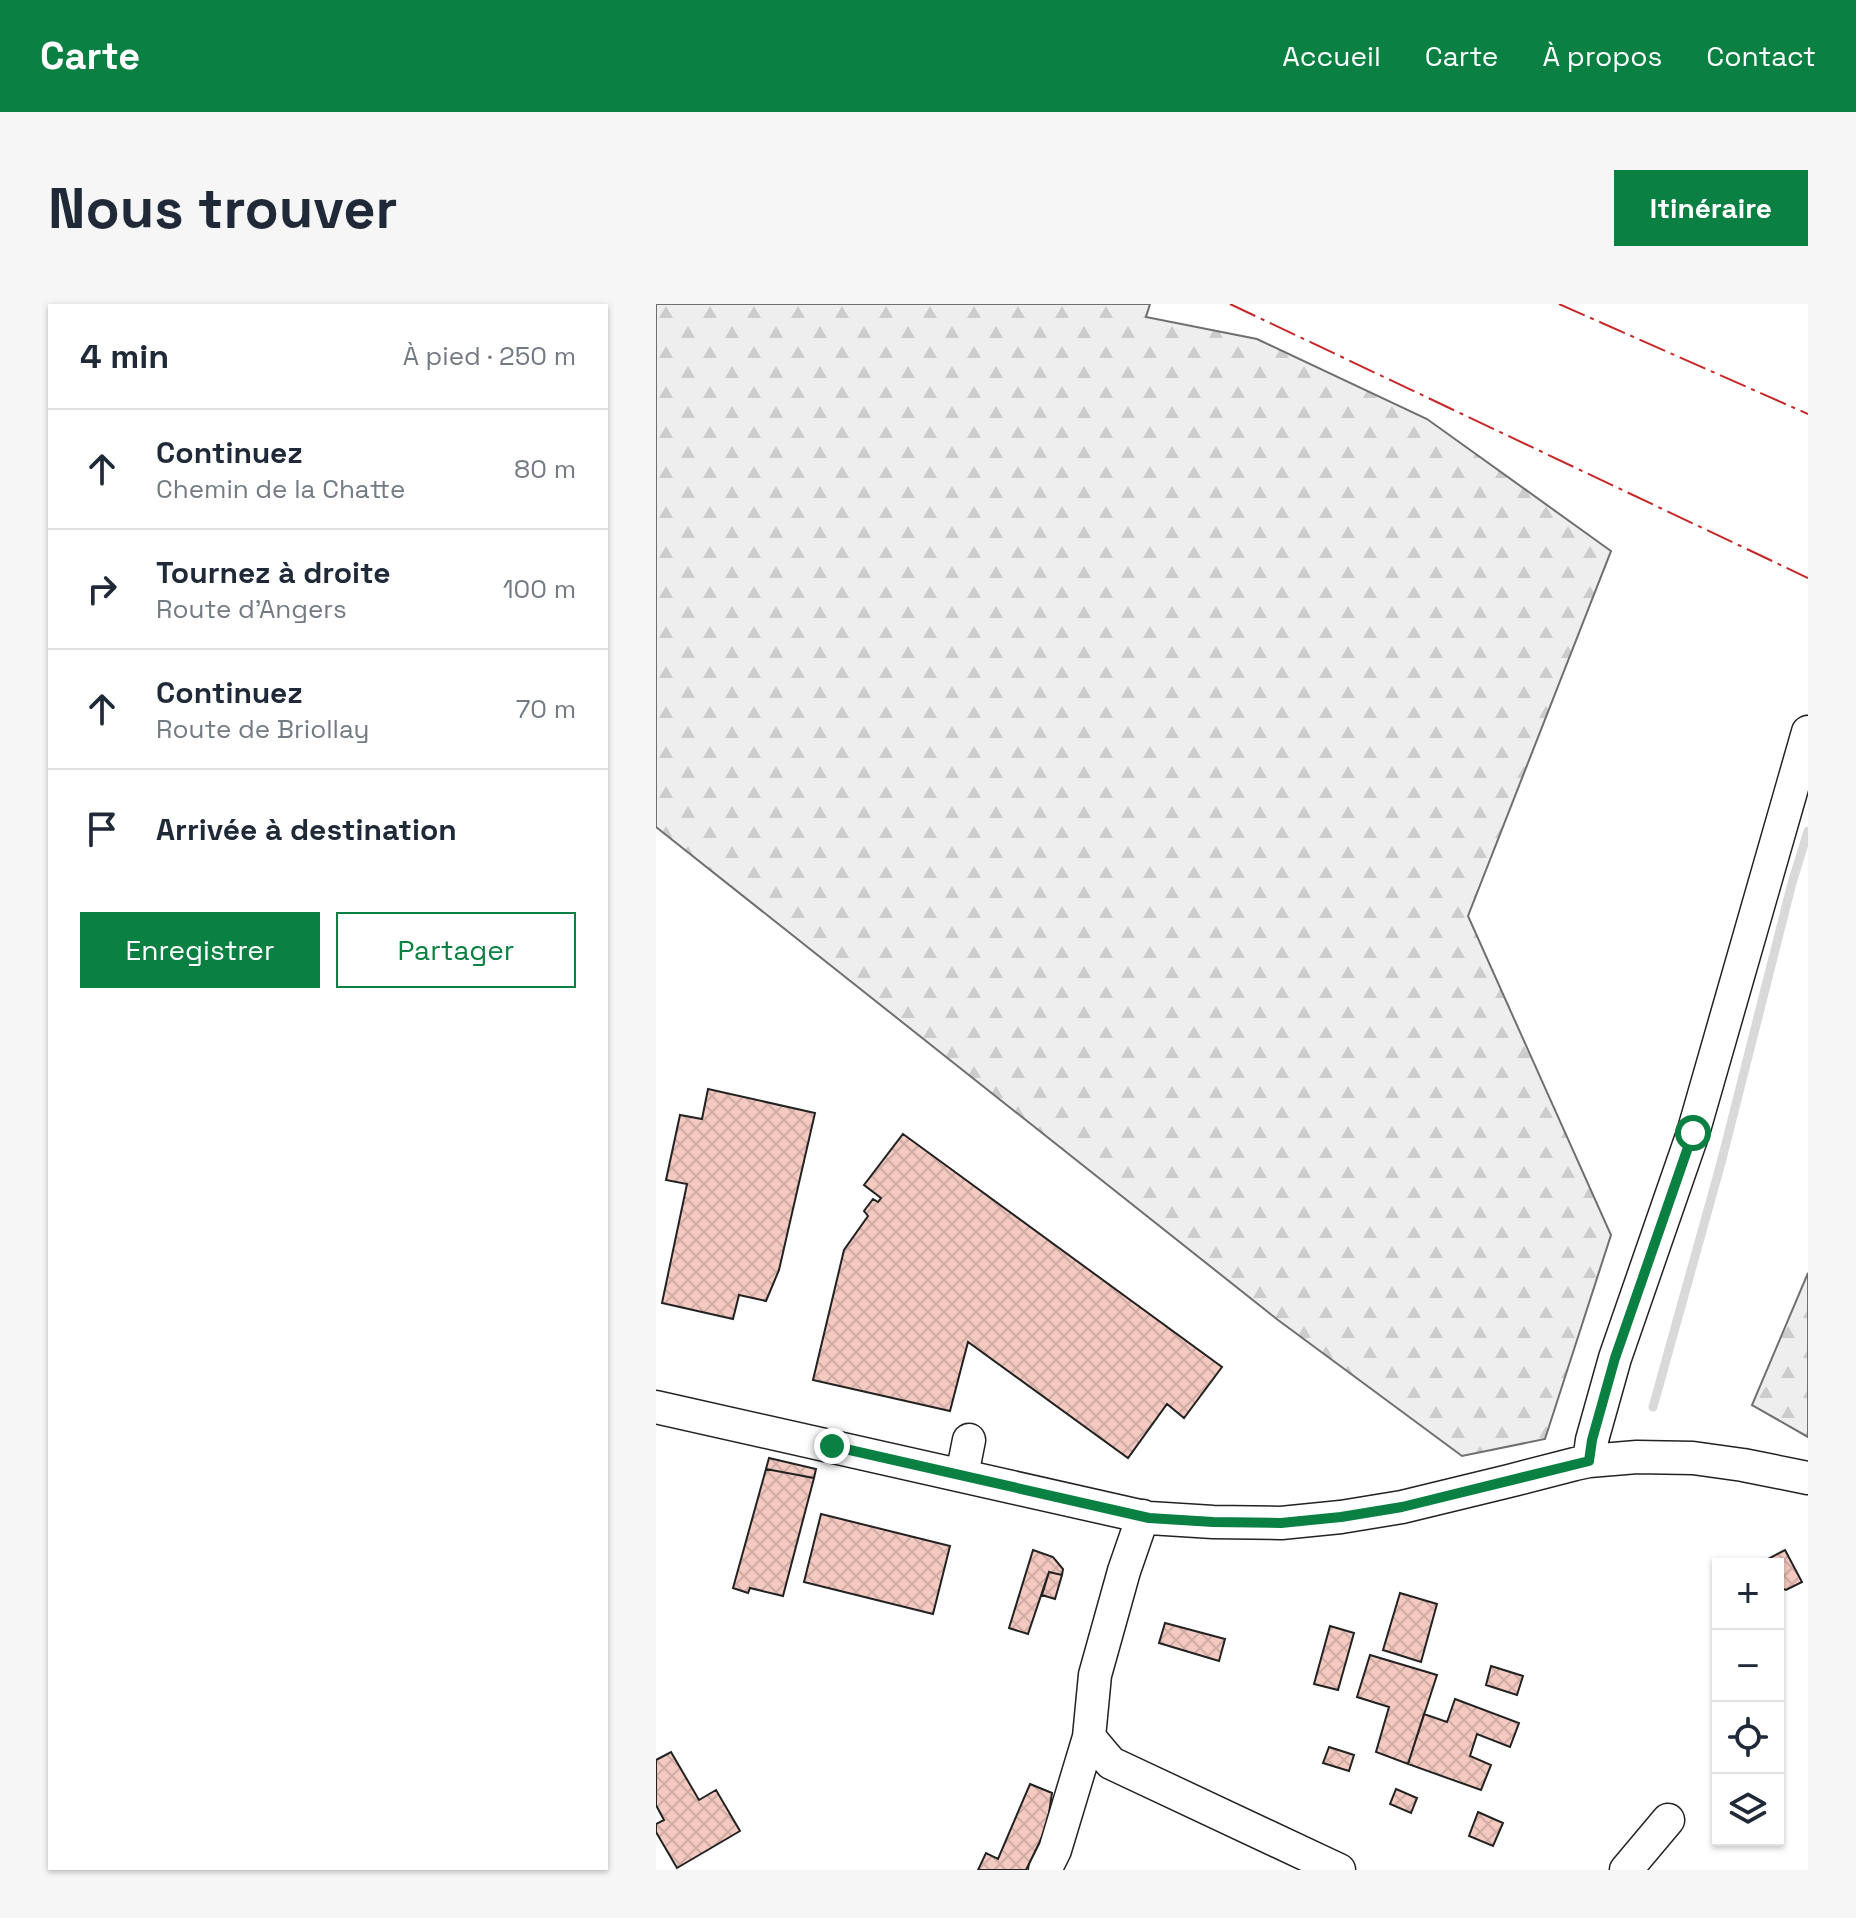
<!DOCTYPE html>
<html lang="fr">
<head>
<meta charset="utf-8">
<style>
	body { margin:0; font-family:"Space Grotesk",sans-serif; background:#f6f6f7; color:#1f2937 }
	.controls { position:absolute; right:24px; bottom:24px; display:grid; overflow:hidden; border-radius:0px; box-shadow:0 2px 6px #0004 }
	.controls button { width:72px; height:72px; display:grid; place-items:center; padding:0; border:0; border-bottom:2px solid #e0e1e3; background:#fff; color:#1f2937; font:40px sans-serif }
	.stop { position:absolute; width:24px; height:24px; margin:-18px; border:6px solid #0b8043; border-radius:50%; background:#fff }
	.stop.end { background:#0b8043; border-color:#fff; box-shadow:0 2px 8px #0008 }
	.list { margin:0; padding:0; list-style:none }
	h2 { display:flex; justify-content:space-between; align-items:center; height:104px; margin:0; padding:0 32px; font-size:34px }
	h2 small { font-size:26px; font-weight:400; color:#747a83 }
	.list li { display:grid; grid-template-columns:52px 1fr auto; gap:24px; align-items:center; box-sizing:border-box; height:120px; padding:0 32px; border-top:2px solid #e0e1e3 }
	.list b { display:block; font-size:30px; white-space:nowrap }
	.list p { margin:0; font-size:26px; white-space:nowrap; color:#747a83 }
	.list em { font-size:26px; font-style:normal; color:#747a83 }
	.actions { display:flex; gap:16px; padding:24px 32px }
	.actions a { flex:1; padding:18px 0; border:2px solid #0b8043; border-radius:0px; text-align:center; font-size:28px; color:#0b8043 }
	.actions .main { background:#0b8043; color:#fff }
	.icon { flex:none; width:44px; height:44px; fill:none; stroke:currentColor; stroke-width:2; stroke-linecap:round; stroke-linejoin:round }
	.map { position:relative; flex:none; width:1152px; height:1566px; overflow:hidden; border-radius:0px }
	header { display:flex; align-items:center; gap:48px; box-sizing:border-box; height:112px; padding:0 40px; background:#0b8043; color:#fff }
	header strong { font-size:38px }
	nav { display:flex; gap:44px; margin-inline-start:auto; font-size:28px }
	.intro { display:flex; align-items:center; justify-content:space-between; box-sizing:border-box; height:192px; padding:0 48px }
	h1 { margin:0; font-size:56px }
	.button { padding:20px 36px; border-radius:0px; background:#0b8043; color:#fff; font-size:28px; font-weight:700 }
	main { display:flex; gap:48px; padding:0 48px }
	aside { flex:1; background:#fff; border-radius:0px; box-shadow:0 2px 6px #0004 }
	.map>svg:first-child { display:block }
	.forest { fill:url(#forest-firs); stroke:#6f6f6f; stroke-width:2 }
	.lines { fill:none; stroke-linecap:round; stroke-linejoin:round }
	.stream { stroke:#d9d9d9; stroke-width:9 }
	.building { fill:url(#building-cross-hatch); stroke:#222; stroke-width:2 }
	.minor-casing { stroke:#222; stroke-width:35 }
	.minor { stroke:#fff; stroke-width:32 }
	.power { stroke:#c62828; stroke-width:2; stroke-dasharray:28 6 4 6; stroke-linecap:butt }
	.route { stroke:#0b8043; stroke-width:10 }
</style>
</head>
<body>
<header>
<strong>Carte</strong>
<nav><a>Accueil</a><a>Carte</a><a>À propos</a><a>Contact</a></nav>
</header>
<div class="intro"><h1>Nous trouver</h1><a class="button">Itinéraire</a></div>
<main>
<aside>
<h2>4 min<small>À pied · 250 m</small></h2>
<ul class="list">
<li><svg class="icon" aria-label="ahead" viewBox="0 0 24 24"><path d="M12 20V5M6 11l6-6 6 6"/></svg><div><b>Continuez</b><p>Chemin de la Chatte</p></div><em>80 m</em></li>
<li><svg class="icon" aria-label="right" viewBox="0 0 24 24"><path d="M7 20v-9h11M14 6l5 5-5 5"/></svg><div><b>Tournez à droite</b><p>Route d'Angers</p></div><em>100 m</em></li>
<li><svg class="icon" aria-label="ahead" viewBox="0 0 24 24"><path d="M12 20V5M6 11l6-6 6 6"/></svg><div><b>Continuez</b><p>Route de Briollay</p></div><em>70 m</em></li>
<li><svg class="icon" aria-label="arrive" viewBox="0 0 24 24"><path d="M6 21V4h12l-3 4 3 4H6"/></svg><div><b>Arrivée à destination</b></div></li>
</ul>
<div class="actions"><a class="main">Enregistrer</a><a>Partager</a></div>
</aside>
<div class="map">
<svg width="1152" height="1566" viewBox="0 0 1152 1566">
	<defs>
		<pattern id="forest-firs" width="22" height="20" patternUnits="userSpaceOnUse" patternTransform="scale(2)"><rect width="22" height="20" fill="#eee"/><path d="M5 1l3.5 6h-7zM16 11l3.5 6h-7z" fill="#ccc"/></pattern>
		<pattern id="building-cross-hatch" width="8" height="8" patternUnits="userSpaceOnUse" patternTransform="scale(2)"><rect width="8" height="8" fill="#f3c9c0"/><path d="M0 0l8 8M0 8l8-8" fill="none" stroke="#d0aca5"/></pattern>
	</defs>
	<rect width="100%" height="100%" fill="#fff"/>
	<!-- forest -->
	<path class="forest" d="M0,0H494L490,13L601,35L771,115L955,247L812,612L955,931L889,1135L806,1152L622,1016L0,523Z
		M1152,969V1133L1096,1101Z"/>
	<g class="lines">
		<!-- stream -->
		<path class="stream" d="M997,1103L1065,859L1136,579L1152,527"/>
	</g>
	<!-- building -->
	<path class="building" d="M52,785L159,809L123,966L110,997L83,991L77,1015L6,999L31,880L10,876L24,811L46,815Z
		M247,830L566,1063L528,1114L511,1100L472,1154L312,1038L294,1107L157,1076L188,946L212,912L208,907L217,895L222,898L225,894L208,881Z
		M113,1154L160,1165L158,1174L110,1165Z
		M110,1165L158,1174L127,1292L94,1284L92,1289L77,1284Z
		M165,1210L294,1242L277,1310L148,1278Z
		M377,1246L397,1253L407,1265L406,1271L393,1268L372,1330L353,1324Z
		M1129,1246L1146,1278L1130,1286L1122,1283V1260H1110L1108,1257Z
		M393,1268L406,1271L399,1295L386,1291Z
		M744,1289L781,1300L765,1358L727,1346Z
		M509,1319L569,1335L563,1357L503,1339Z
		M674,1322L698,1329L682,1386L658,1380Z
		M714,1351L781,1371L752,1460L720,1448L733,1403L701,1393Z
		M835,1362L867,1372L861,1391L830,1381Z
		M799,1395L863,1419L854,1443L821,1430L814,1452L835,1461L825,1486L752,1460L768,1410L791,1418Z
		M673,1443L698,1451L693,1467L667,1459Z
		M15,1448L43,1496L60,1486L84,1527L21,1564L0,1528V1520L8,1516L0,1501V1456Z
		M374,1480L396,1489L391,1523L370,1566H322L330,1549L342,1555Z
		M740,1485L761,1494L755,1509L734,1500Z
		M822,1508L847,1519L837,1542L813,1532Z"/>
	<g class="lines">
		<!-- minor casing -->
		<g class="minor-casing">
			<path id="minor" d="M0,1103L493,1214L557,1218L625,1219L685,1213L746,1203L853,1177L919,1160L933,1157L981,1153L1037,1154L1087,1161L1152,1174
				M933,1157L936,1136L959,1054L1037,829L1152,428
				M306,1171L313,1136
				M487,1212L468,1267L439,1371L433,1433L455,1459L683,1566
				M389,1566L399,1546L433,1433
				M970,1566L1012,1516"/>
		</g>
		<!-- minor -->
		<use href="#minor" class="minor"/>
		<!-- power -->
		<path class="power" d="M574,0L1152,274
			M903,0L1152,110"/>
	</g>
	<g class="lines">
		<!-- route -->
		<path class="route" d="M176,1142L493,1214L557,1218L625,1219L685,1213L746,1203L933,1157L936,1136L959,1054L1037,829"/>
	</g>
</svg>
<div class="controls">
<button>+</button>
<button>−</button>
<button><svg class="icon" aria-label="locate" viewBox="0 0 24 24"><circle cx="12" cy="12" r="6"/><path d="M12 2v4M12 18v4M2 12h4M18 12h4"/></svg></button>
<button><svg class="icon" aria-label="layers" viewBox="0 0 24 24"><path d="M12 4l9 5-9 5-9-5zM3 14l9 5 9-5"/></svg></button>
</div>
<div class="stop" style="left:1037px;top:829px"></div>
<div class="stop end" style="left:176px;top:1142px"></div>
</div>
</main>
</body>
</html>
